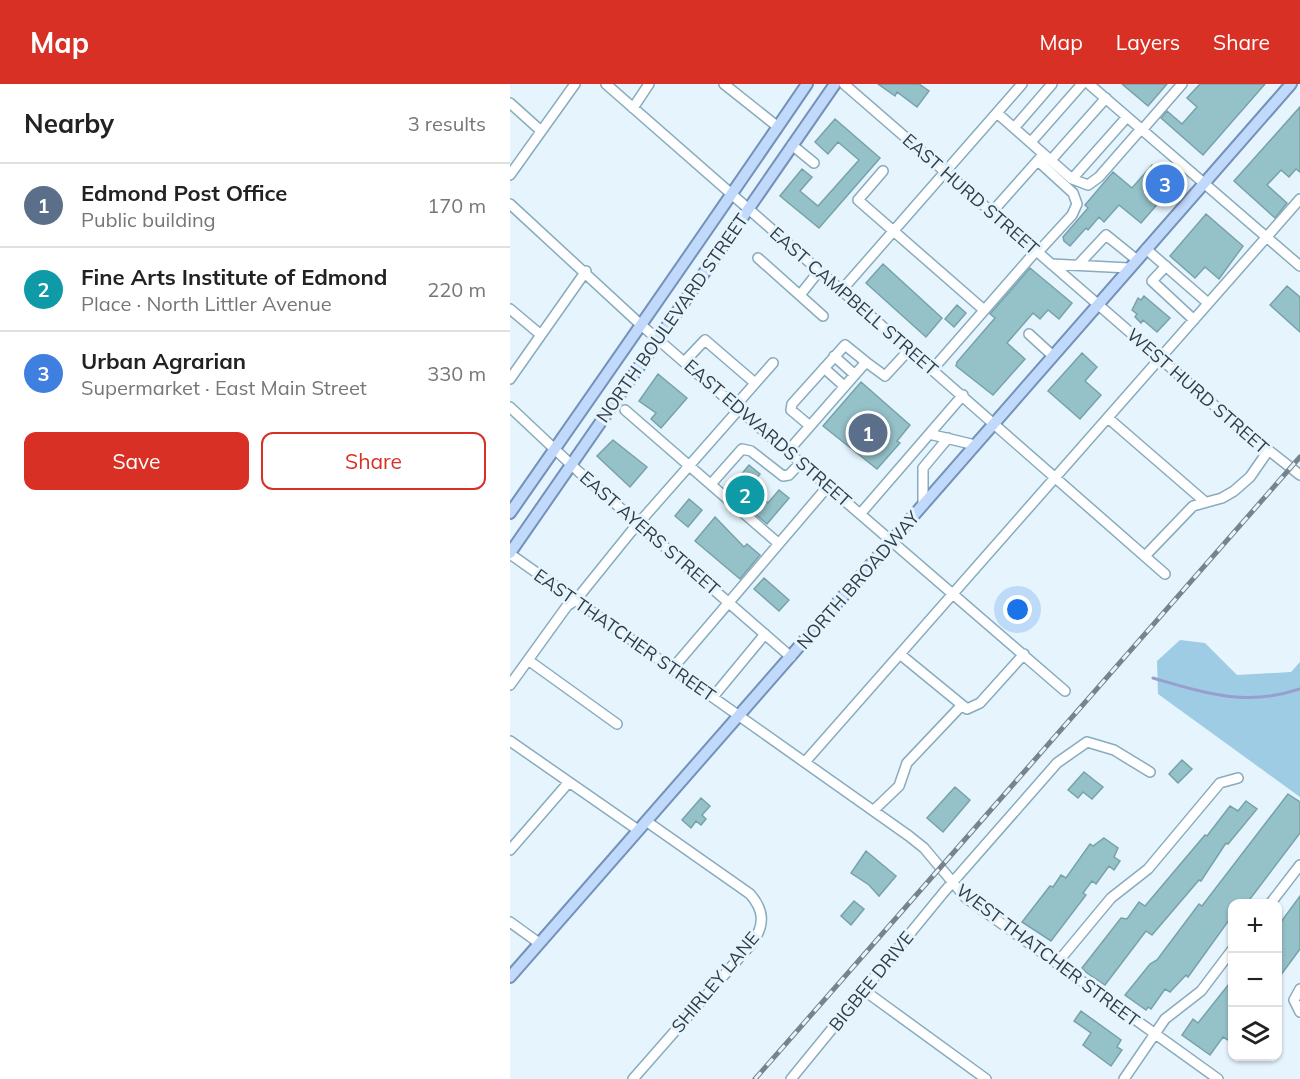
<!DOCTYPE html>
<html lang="en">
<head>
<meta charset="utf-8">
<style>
	body { margin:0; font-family:Mulish,sans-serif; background:#f6f6f6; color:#222 }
	.controls { position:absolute; right:18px; bottom:18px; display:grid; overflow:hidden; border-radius:12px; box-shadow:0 2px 4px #0004 }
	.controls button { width:54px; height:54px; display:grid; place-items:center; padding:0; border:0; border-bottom:2px solid #e0e0e0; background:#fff; color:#222; font:30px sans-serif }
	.you { position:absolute; left:508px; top:526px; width:21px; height:21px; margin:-15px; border:4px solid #fff; border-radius:50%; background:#1a73e8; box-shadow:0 0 0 9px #1a73e833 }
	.badge { display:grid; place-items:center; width:39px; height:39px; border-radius:50%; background:#d93025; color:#fff; font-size:20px; font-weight:700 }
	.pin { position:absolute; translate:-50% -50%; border:3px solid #fff; box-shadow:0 2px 6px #0006 }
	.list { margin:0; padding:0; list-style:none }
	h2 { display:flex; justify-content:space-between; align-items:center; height:78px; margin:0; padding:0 24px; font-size:26px }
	h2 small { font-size:20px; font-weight:400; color:#767676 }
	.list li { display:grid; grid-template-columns:39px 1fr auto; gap:18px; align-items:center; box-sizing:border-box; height:84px; padding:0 24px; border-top:2px solid #e0e0e0 }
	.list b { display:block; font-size:22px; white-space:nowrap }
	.list p { margin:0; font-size:20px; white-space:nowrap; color:#767676 }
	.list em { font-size:20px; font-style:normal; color:#767676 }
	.actions { display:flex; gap:12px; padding:18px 24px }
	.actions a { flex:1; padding:14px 0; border:2px solid #d93025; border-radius:12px; text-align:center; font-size:21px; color:#d93025 }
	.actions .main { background:#d93025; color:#fff }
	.icon { flex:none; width:33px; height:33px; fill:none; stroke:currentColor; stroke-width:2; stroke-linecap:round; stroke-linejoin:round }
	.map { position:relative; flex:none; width:790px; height:995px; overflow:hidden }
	header { display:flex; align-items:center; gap:36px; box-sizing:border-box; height:84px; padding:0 30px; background:#d93025; color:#fff }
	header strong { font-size:28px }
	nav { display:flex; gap:33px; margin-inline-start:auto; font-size:21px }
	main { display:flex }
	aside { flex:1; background:#fff }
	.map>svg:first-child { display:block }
	.green { fill:#9ecce5 }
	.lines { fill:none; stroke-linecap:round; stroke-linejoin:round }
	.stream { stroke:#989ecd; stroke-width:3 }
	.building { fill:#95c1c9; stroke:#77a2aa; stroke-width:1.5 }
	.minor-casing { stroke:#88abbe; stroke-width:12 }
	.major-casing { stroke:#7392b9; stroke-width:14 }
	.minor { stroke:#fff; stroke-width:9 }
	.major { stroke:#c1d9fa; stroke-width:10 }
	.rail-casing { stroke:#76848d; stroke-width:5 }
	.rail { stroke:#e6f4fd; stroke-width:3; stroke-dasharray:9; stroke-linecap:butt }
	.labels { text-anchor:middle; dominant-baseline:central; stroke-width:6; stroke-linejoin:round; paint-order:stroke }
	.street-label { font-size:18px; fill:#2f3d46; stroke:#e6f4fd }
</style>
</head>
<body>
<header>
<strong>Map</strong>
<nav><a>Map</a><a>Layers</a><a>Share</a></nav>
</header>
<main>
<aside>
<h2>Nearby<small>3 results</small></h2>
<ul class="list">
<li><span class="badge" style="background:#5c6f8a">1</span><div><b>Edmond Post Office</b><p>Public building</p></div><em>170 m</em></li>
<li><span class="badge" style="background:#0f9aa8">2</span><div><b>Fine Arts Institute of Edmond</b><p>Place · North Littler Avenue</p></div><em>220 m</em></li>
<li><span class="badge" style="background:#3f7fe0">3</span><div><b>Urban Agrarian</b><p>Supermarket · East Main Street</p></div><em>330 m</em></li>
</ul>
<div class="actions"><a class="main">Save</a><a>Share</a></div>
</aside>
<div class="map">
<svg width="790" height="995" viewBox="0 0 790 995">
	<rect width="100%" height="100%" fill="#e6f4fd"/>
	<!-- green -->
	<path class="green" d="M670,556L695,559L727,591L781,588L790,578V713L648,610L647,577Z"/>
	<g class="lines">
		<!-- stream -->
		<path class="stream" d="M643,594C695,609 735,623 790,605"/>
	</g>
	<!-- building -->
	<path class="building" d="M368,0H409L419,7L407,23L387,8L385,12Z
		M612,0H657L638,22Z
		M690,0H755L693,71L651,34L657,27L672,40L687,23L677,14Z
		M790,23V88L786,85L779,93L771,86L757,101L777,119L765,134L724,97Z
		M325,35L370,74L309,144L270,112L292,85L302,93L290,107L308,122L349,76L328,58L318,70L305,58Z
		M642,81L664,101L631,139L609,121L594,138L589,133L578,146L576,144L560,162L554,157L553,153L578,124L575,121L603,88L622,104Z
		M696,130L733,162L709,195L695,183L685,194L660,172Z
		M373,180L432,234L416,253L356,199Z
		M520,184L562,219L549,235L538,226L530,235L523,229L497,259L515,275L483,311L446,282L447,278L485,234L480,230Z
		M777,202L790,213V248L760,221Z
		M634,212L660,234L647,248L633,236L631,239L625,233L627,230L622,226L628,214L631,216Z
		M447,221L456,229L444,243L435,235Z
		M572,269L587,283L575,297L591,311L570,335L538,307Z
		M148,290L177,314L151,344L141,335L146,329L129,317Z
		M351,298L400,341L387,357L390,359L367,385L313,342Z
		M103,356L137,383L120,403L87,372Z
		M239,381L250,390L239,403L258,419L269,406L279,414L257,440L223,411L231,401L226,397Z
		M179,415L192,426L178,443L165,432Z
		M205,433L234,463L237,460L250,471L230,495L185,457Z
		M254,494L279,516L269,527L244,505Z
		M672,676L682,685L668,699L659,690Z
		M574,688L593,703L582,715L573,708L568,714L558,706Z
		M445,703L460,716L433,748L417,734Z
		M778,710L790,718V749L737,819H723V839L719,836L678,893L676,891L660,908L655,905L641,925L638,923L636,926L615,911L640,880L647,876L689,820L692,822Z
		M191,714L200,722L192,731L196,735L191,741L186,737L181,744L172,736Z
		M736,717L747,725L718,760L716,759L691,797L689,796L642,851L636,847L595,901L577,889L572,884L611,834L617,835L629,818L635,822L695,751L697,752L720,722L728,727Z
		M594,754L608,764L604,773L610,777L604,786L599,782L586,800L582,797L573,809L576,811L541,857L512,838L540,802L543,803L551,791L556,794L580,760L583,762Z
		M356,767L386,792L369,812L359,801L341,789Z
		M790,812V865L768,895V842Z
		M344,817L354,825L341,841L331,832Z
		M723,895V950L718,956L713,953L700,971L672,951L683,935L688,939Z
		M571,927L611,956L607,963L612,966L601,982L573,961L581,949L564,937Z"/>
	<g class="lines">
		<!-- minor casing -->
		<g class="minor-casing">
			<path id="minor" d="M96,0L655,490
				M214,0L268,43
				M334,0L728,342L790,391
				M579,0L790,182
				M0,19L30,46
				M123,24L139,0
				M487,29L562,95L578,101L589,93L631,45
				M504,44L542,0
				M632,46L672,0
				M521,58L572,0
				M282,61L304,79
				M541,76L596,14
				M528,77L563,109L567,120L562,131L528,168
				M373,87L348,116L474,226
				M0,91L65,0
				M562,95L617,33
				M0,120L130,240L555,607
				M482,128L530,74
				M636,165L698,219
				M248,174L313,232
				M541,180L619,184
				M569,180L596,151L627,176
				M656,182L642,197L684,236
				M331,207L512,0
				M290,211L309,187
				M0,225L31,251
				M519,250L543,272
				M324,272L345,291
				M175,277L195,256L245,299
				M314,284L334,302
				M422,286L526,167
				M0,295L76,187
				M226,321L263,279
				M0,323L69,388L281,573
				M115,326L268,459
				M598,334L694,417
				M300,342L281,326L282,320L335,261L356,278
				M419,350L465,361
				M279,366L356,278L375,292L399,266
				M201,400L232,365L241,367L273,392L279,391L292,377
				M413,421V384L438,354
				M351,429L453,311
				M0,470L399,752L414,764L456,814L708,995
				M635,472L683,422L712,414L724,407L740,393L758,367
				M391,571L457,625L470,619L514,570
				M18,576L107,640
				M162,585L319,401
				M0,601L57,522L66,516L120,449L230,324
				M203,613L255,550
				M0,657L128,746
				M295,678L790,115
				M364,726L389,702L397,679L451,622
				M0,766L59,698
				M760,820L790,781
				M0,838L29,859
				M547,879L601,814L638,785L710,699L728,694
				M790,905L784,916L790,928
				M355,907L476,995
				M123,995L243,858C255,840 254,826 240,810L136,737
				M281,995L434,808L547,679L577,658L604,666L640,688
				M614,995L655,935L691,907L722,866"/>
		</g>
		<!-- major casing -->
		<g class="major-casing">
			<path id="major" d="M0,429C99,287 199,144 297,0
				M0,469L325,0
				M0,893L781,0"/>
		</g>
		<!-- minor -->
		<use href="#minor" class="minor"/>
		<!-- major -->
		<use href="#major" class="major"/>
		<!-- rail casing -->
		<g class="rail-casing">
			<path id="rail" d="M245,995L790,373"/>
		</g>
		<!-- rail -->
		<use href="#rail" class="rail"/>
	</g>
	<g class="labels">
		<!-- street labels -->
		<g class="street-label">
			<text transform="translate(461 110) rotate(41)">EAST HURD STREET</text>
			<text transform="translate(344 217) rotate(41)">EAST CAMPBELL STREET</text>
			<text transform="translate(162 234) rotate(-55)">NORTH BOULEVARD STREET</text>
			<text transform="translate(688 307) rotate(41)">WEST HURD STREET</text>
			<text transform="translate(258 349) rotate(41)">EAST EDWARDS STREET</text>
			<text transform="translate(140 449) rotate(41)">EAST AYERS STREET</text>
			<text transform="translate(348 496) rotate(-49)">NORTH BROADWAY</text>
			<text transform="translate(115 551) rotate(35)">EAST THATCHER STREET</text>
			<text transform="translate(538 871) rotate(37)">WEST THATCHER STREET</text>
			<text transform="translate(361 897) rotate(-51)">BIGBEE DRIVE</text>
			<text transform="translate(205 898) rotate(-50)">SHIRLEY LANE</text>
		</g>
	</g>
</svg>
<div class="controls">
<button>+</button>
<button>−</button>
<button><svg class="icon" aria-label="layers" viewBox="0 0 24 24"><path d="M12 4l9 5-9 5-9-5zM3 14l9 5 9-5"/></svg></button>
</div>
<div class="you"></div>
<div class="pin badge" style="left:358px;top:349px;background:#5c6f8a">1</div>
<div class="pin badge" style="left:235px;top:411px;background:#0f9aa8">2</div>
<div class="pin badge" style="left:655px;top:100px;background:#3f7fe0">3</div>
</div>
</main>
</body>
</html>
